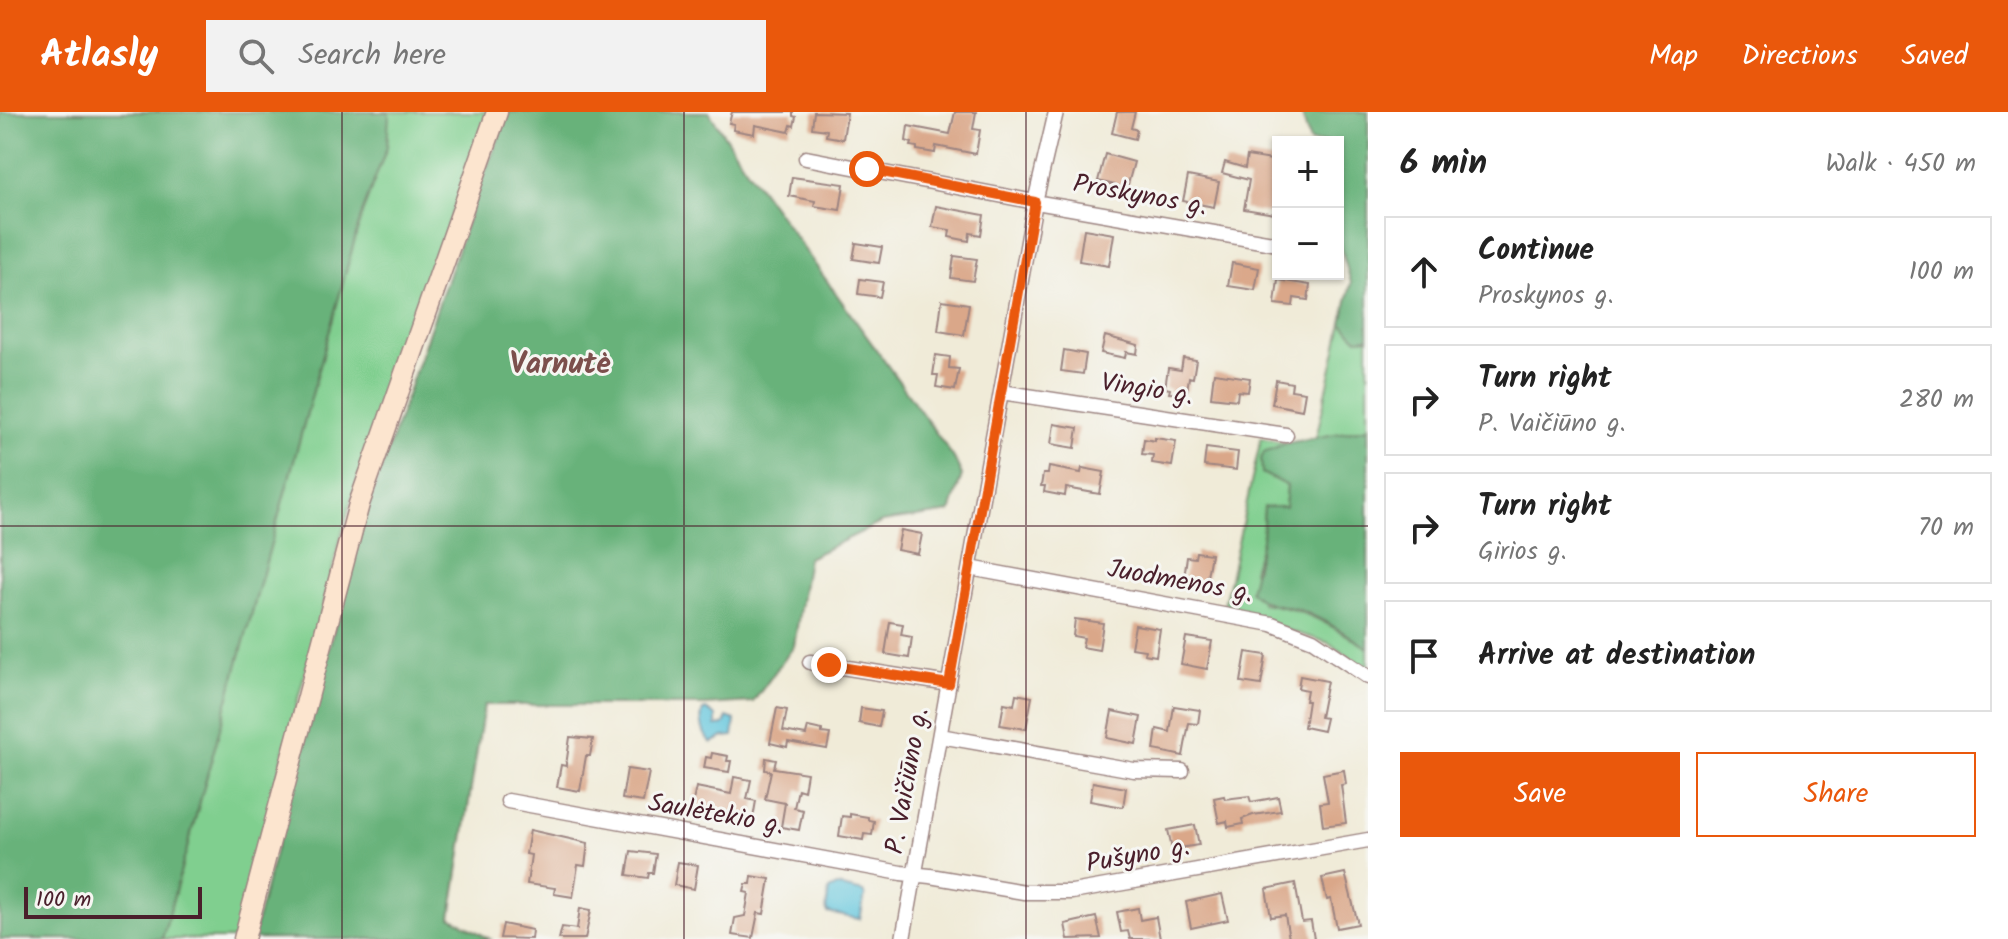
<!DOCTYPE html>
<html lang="en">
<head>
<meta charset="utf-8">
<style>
	body { margin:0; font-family:Kalam,sans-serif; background:#f2f2f2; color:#222 }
	.controls { position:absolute; right:24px; top:24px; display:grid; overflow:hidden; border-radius:0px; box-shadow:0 2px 6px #0004 }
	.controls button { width:72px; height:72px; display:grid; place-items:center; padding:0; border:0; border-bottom:2px solid #e0e0e0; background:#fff; color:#222; font:40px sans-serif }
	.scale { position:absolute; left:24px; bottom:20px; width:178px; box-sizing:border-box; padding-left:8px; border:4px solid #4a1f2b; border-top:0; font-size:22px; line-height:28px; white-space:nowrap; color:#4a1f2b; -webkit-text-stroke:6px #f6f6f2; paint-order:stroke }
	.stop { position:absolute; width:24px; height:24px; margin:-18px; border:6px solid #ea580c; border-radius:50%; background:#fff }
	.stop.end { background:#ea580c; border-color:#fff; box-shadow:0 2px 8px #0008 }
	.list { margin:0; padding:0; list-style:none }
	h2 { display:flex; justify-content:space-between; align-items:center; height:104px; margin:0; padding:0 32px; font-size:34px }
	h2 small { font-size:26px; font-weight:400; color:#767676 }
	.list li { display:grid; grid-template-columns:52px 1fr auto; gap:24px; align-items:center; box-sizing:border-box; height:112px; margin:0 16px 16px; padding:0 16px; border:2px solid #e0e0e0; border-radius:0px }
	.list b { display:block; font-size:30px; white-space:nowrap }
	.list p { margin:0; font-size:26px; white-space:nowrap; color:#767676 }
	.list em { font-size:26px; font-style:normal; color:#767676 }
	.actions { display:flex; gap:16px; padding:24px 32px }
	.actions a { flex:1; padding:18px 0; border:2px solid #ea580c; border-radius:0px; text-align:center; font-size:28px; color:#ea580c }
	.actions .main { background:#ea580c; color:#fff }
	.icon { flex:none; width:44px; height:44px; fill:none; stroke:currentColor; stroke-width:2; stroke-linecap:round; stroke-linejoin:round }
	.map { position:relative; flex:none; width:1368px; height:827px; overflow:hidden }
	header { display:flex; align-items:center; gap:48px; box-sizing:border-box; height:112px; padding:0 40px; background:#ea580c; color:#fff }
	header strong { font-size:38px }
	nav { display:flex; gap:44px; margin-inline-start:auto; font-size:28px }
	.search { width:560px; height:72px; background:#f2f2f2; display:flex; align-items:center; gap:20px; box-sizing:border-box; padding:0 28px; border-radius:0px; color:#767676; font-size:30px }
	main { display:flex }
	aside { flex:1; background:#fff }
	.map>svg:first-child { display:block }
	.green { fill:#80cf8f; stroke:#65775d; stroke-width:2 }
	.forest { fill:#68b27a; stroke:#596852; stroke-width:2 }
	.water { fill:#5fc5dc; stroke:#547284; stroke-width:2 }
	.building { fill:#daa789 }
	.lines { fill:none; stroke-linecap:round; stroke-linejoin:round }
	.minor-casing { stroke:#9d8582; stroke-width:17 }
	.secondary-casing { stroke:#9d8582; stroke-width:23 }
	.minor { stroke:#fff; stroke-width:14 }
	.secondary { stroke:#fce5cf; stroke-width:20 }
	.route { stroke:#ea580c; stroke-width:10 }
	.grid { fill:none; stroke:#4a1f2b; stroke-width:2; stroke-opacity:0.55 }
	.labels { text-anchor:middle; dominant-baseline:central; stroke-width:6; stroke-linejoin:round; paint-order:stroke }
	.street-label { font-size:26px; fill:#4a1f2b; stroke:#f6f6f2 }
	.quarter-label { font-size:30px; font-weight:bold; fill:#7c4f4c; stroke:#f6f6f2 }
</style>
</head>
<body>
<header>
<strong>Atlasly</strong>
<div class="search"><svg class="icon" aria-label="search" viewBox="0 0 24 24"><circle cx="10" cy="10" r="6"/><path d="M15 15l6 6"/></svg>Search here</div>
<nav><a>Map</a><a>Directions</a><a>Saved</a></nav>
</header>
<main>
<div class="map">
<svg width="1368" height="827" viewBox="0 0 1368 827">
	<rect width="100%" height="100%" fill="#f6f6f2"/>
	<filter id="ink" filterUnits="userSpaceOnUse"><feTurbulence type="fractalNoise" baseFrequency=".0125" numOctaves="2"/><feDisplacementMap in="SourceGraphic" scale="16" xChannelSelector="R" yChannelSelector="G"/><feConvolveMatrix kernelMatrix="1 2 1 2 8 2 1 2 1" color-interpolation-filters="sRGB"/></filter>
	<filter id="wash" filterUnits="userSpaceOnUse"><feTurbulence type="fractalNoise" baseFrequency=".006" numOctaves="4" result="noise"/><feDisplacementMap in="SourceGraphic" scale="32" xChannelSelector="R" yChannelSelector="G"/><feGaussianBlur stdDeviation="1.8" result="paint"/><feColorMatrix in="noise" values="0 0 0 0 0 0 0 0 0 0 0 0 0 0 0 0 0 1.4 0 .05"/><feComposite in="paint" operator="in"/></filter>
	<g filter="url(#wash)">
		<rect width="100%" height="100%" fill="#f0ebd8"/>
		<!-- green -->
		<path class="green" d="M388,0H488L354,377L234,827H162L362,101L387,35Z
			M1342,211L1358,227L1368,226V316L1316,326Z
			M1261,326L1287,331L1264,340L1262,361L1287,374L1285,395L1264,396L1262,428L1253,458L1262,491C1305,497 1332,514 1368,536V557L1329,531L1223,498Z"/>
		<!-- forest -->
		<path class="forest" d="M0,0H388L389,2L387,35L362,101L162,827H0Z
			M509,0H709L743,52L954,346L962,363L950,400L882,410L808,446L794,534L753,590L706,593H484L451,805L490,827H252L360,419L478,78Z
			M1301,0H1368V226L1358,227L1342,211L1351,171L1338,125V30H1310Z
			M1368,316V536C1347,522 1325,508 1302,499C1281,491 1267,496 1250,479L1262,428L1264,395H1285L1287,374L1262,361L1261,347L1264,340L1287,331Z"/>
		<!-- water -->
		<path class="water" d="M706,597L716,604V614L724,613L727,605L735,608L733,624L723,625L712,631C703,624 699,608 703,598Z
			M837,774L863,780L865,783L860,807L828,801L826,797L829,778Z"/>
		<g id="blocks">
			<!-- building -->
			<path class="building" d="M732,0H793V4L796,5L794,14L791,13L789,20L755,13L754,22L733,18L734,12L729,11Z
				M814,0L847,1L843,27L826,24L827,18L812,16Z
				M955,0H976L973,17L980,18L976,42L936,34L935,41L917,38V35L911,34L912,31L906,29L908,14L950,22Z
				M1117,0H1135L1131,16L1137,18L1135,27L1112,21Z
				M1105,42L1134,50L1127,76L1098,69Z
				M1247,44L1278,49L1273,78L1277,79L1275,102L1244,97L1249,68L1222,61L1225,50L1245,56Z
				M1188,64L1219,70L1214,95L1183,89Z
				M792,65L844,72L840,98L814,94L815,89L789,84Z
				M936,94L984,103L981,123L970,121L969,129L949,125L950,118L932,115Z
				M1084,117L1114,122L1109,154L1079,149Z
				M856,131L882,135L879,151L853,147Z
				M954,144L977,147L973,169L951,166Z
				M1232,151L1259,156L1255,178L1228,174Z
				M860,167L883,170L880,185L858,182Z
				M1278,168L1310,173L1308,188L1294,186L1293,194L1275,192Z
				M942,188L969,192L964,223L938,219Z
				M1105,224L1138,233L1137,242L1126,240L1125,246L1101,241Z
				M1064,238L1086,242L1083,262L1061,259Z
				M936,243L950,245L949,256L959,257L955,278L936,275L938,263H933Z
				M1183,246L1196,248L1193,266L1189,265L1187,279H1182L1181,282L1169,281L1170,277L1165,276L1168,256L1181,258Z
				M1214,261L1250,266L1248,280L1238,279L1237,288L1211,285Z
				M1276,268L1292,271L1291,278L1305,280L1302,298L1272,292Z
				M1054,312L1078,316L1075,336L1051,332Z
				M1155,326L1176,329L1172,354L1152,351L1153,343L1142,342L1144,327L1155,329Z
				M1206,336L1238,340L1236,358L1204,354Z
				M1049,355L1081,361L1082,356L1104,360L1100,382L1066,376L1065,384L1044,380L1045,374H1041L1043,362H1048Z
				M901,418L922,422L918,442L897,438Z
				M1196,440L1211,442L1205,476L1183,473L1187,445L1195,446Z
				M1075,507L1103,511L1099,538L1082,535L1084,526L1073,524Z
				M890,510L903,512L901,523L912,525L909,546L885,542Z
				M1135,513L1160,517L1156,544L1144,542L1145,538L1131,536Z
				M1186,525L1212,529L1207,557L1181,552Z
				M1246,540L1266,543L1261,573L1241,570Z
				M1300,564L1327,569L1320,605L1326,606L1323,619L1304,615L1308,589H1305L1307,578L1298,576Z
				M1016,582L1032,585L1026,617L1000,613L1004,591L1014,593Z
				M1174,594L1200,598L1198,612L1189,611L1183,644L1154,638L1157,617L1170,620Z
				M777,596L787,598L783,619L806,623L808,615L822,618V621L830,622L827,637L788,630L787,635L770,631Z
				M861,596L882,599L879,615L859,611Z
				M1112,599L1141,605L1136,632L1107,626Z
				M570,625L593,627L590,644H586L580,679L557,675L561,653L566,654Z
				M712,641L728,644L727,649H731L729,660L704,656L706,645L711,646Z
				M766,646L776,648L774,656L807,661L804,679L798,677L794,696L803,698L799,718L781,715L785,691L765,687L771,659L765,658Z
				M627,657L649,660L643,690L622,687Z
				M1344,658L1346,672L1341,673L1346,711L1323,714L1320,691L1328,690L1323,662Z
				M734,665L751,668L747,687L756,689L753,706L746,705L745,708L691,699L696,675L731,682Z
				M1093,670L1126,676L1123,695L1090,689Z
				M1224,684L1225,687L1249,684L1251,690L1278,685L1281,699L1253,703L1242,707L1243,712L1228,715L1227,709L1219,711L1214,686Z
				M850,702L868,705V708L874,709L872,723L864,722L863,728L839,724L842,704L850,705Z
				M1195,713L1199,733L1172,737L1168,718Z
				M530,718L588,731L585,754L578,753L573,785L554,782L555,776L527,772L531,743L526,742Z
				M631,739L656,742L653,761H649L648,766L627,763Z
				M678,750L698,753L694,777L674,773Z
				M1345,761L1358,812L1337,816L1331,787L1327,788L1322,766Z
				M752,764L770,767L764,802L758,801L753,826L732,823L735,806L745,804L749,781L744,780L746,772H751Z
				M1295,771L1302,810L1311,809L1314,827H1289L1285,803L1271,805L1266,777Z
				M1222,782L1228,808L1191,816L1186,790Z
				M580,796L591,798L585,827H559L562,815L577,817Z
				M1138,796L1140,808L1156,805L1160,827H1130L1128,819L1121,820L1117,800Z
				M1096,805L1101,826L1068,827L1065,812Z
				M503,812L532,818L531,827L500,826Z"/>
		</g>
	</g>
	<g filter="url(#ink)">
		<use href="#blocks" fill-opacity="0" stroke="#9d8582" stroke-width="2"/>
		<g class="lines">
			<!-- minor casing -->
			<g class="minor-casing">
				<path id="minor" d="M806,46L1035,90L1278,132
					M1001,280L1286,323
					M970,456L1272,512L1313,528L1368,565
					M810,550L949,572
					M940,624L1134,658L1182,659
					M508,689L901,761L930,764L1024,780H1072L1368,728
					M903,827L1035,90L1056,0"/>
			</g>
			<!-- secondary casing -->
			<g class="secondary-casing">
				<path id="secondary" d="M244,827L359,392L497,0"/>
			</g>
			<!-- minor -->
			<use href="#minor" class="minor"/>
			<!-- secondary -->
			<use href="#secondary" class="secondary"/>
		</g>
	</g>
	<g class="lines" filter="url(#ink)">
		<!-- route -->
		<path class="route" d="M829,553L949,572L1035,90L867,57"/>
	</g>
	<!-- grid -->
	<path class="grid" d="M342,0V827M684,0V827M1026,0V827M0,414H1368"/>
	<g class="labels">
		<!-- street labels -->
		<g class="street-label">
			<text transform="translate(1140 84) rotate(10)">Proskynos g.</text>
			<text transform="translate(1147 278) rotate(9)">Vingio g.</text>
			<text transform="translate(1180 470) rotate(10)">Juodmenos g.</text>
			<text transform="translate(908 669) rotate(-80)">P. Vaičiūno g.</text>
			<text transform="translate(716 703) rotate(10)">Saulėtekio g.</text>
			<text transform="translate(1138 744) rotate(-10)">Pušyno g.</text>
		</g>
		<!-- quarter labels -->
		<g class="quarter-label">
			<text x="560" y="253">Varnutė</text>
		</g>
	</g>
</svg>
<div class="controls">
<button>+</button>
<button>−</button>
</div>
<div class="scale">100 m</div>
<div class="stop" style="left:867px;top:57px"></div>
<div class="stop end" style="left:829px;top:553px"></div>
</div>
<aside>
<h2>6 min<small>Walk · 450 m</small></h2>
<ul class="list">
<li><svg class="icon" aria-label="ahead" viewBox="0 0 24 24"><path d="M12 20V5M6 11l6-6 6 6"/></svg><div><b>Continue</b><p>Proskynos g.</p></div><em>100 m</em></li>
<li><svg class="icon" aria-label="right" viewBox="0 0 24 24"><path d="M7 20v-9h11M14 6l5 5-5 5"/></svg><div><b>Turn right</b><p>P. Vaičiūno g.</p></div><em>280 m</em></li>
<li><svg class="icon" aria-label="right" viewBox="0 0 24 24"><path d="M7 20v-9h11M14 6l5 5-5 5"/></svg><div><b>Turn right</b><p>Girios g.</p></div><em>70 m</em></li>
<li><svg class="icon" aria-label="arrive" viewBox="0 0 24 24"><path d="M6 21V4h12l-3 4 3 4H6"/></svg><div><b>Arrive at destination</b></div></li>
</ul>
<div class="actions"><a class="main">Save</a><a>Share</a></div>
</aside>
</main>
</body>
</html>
